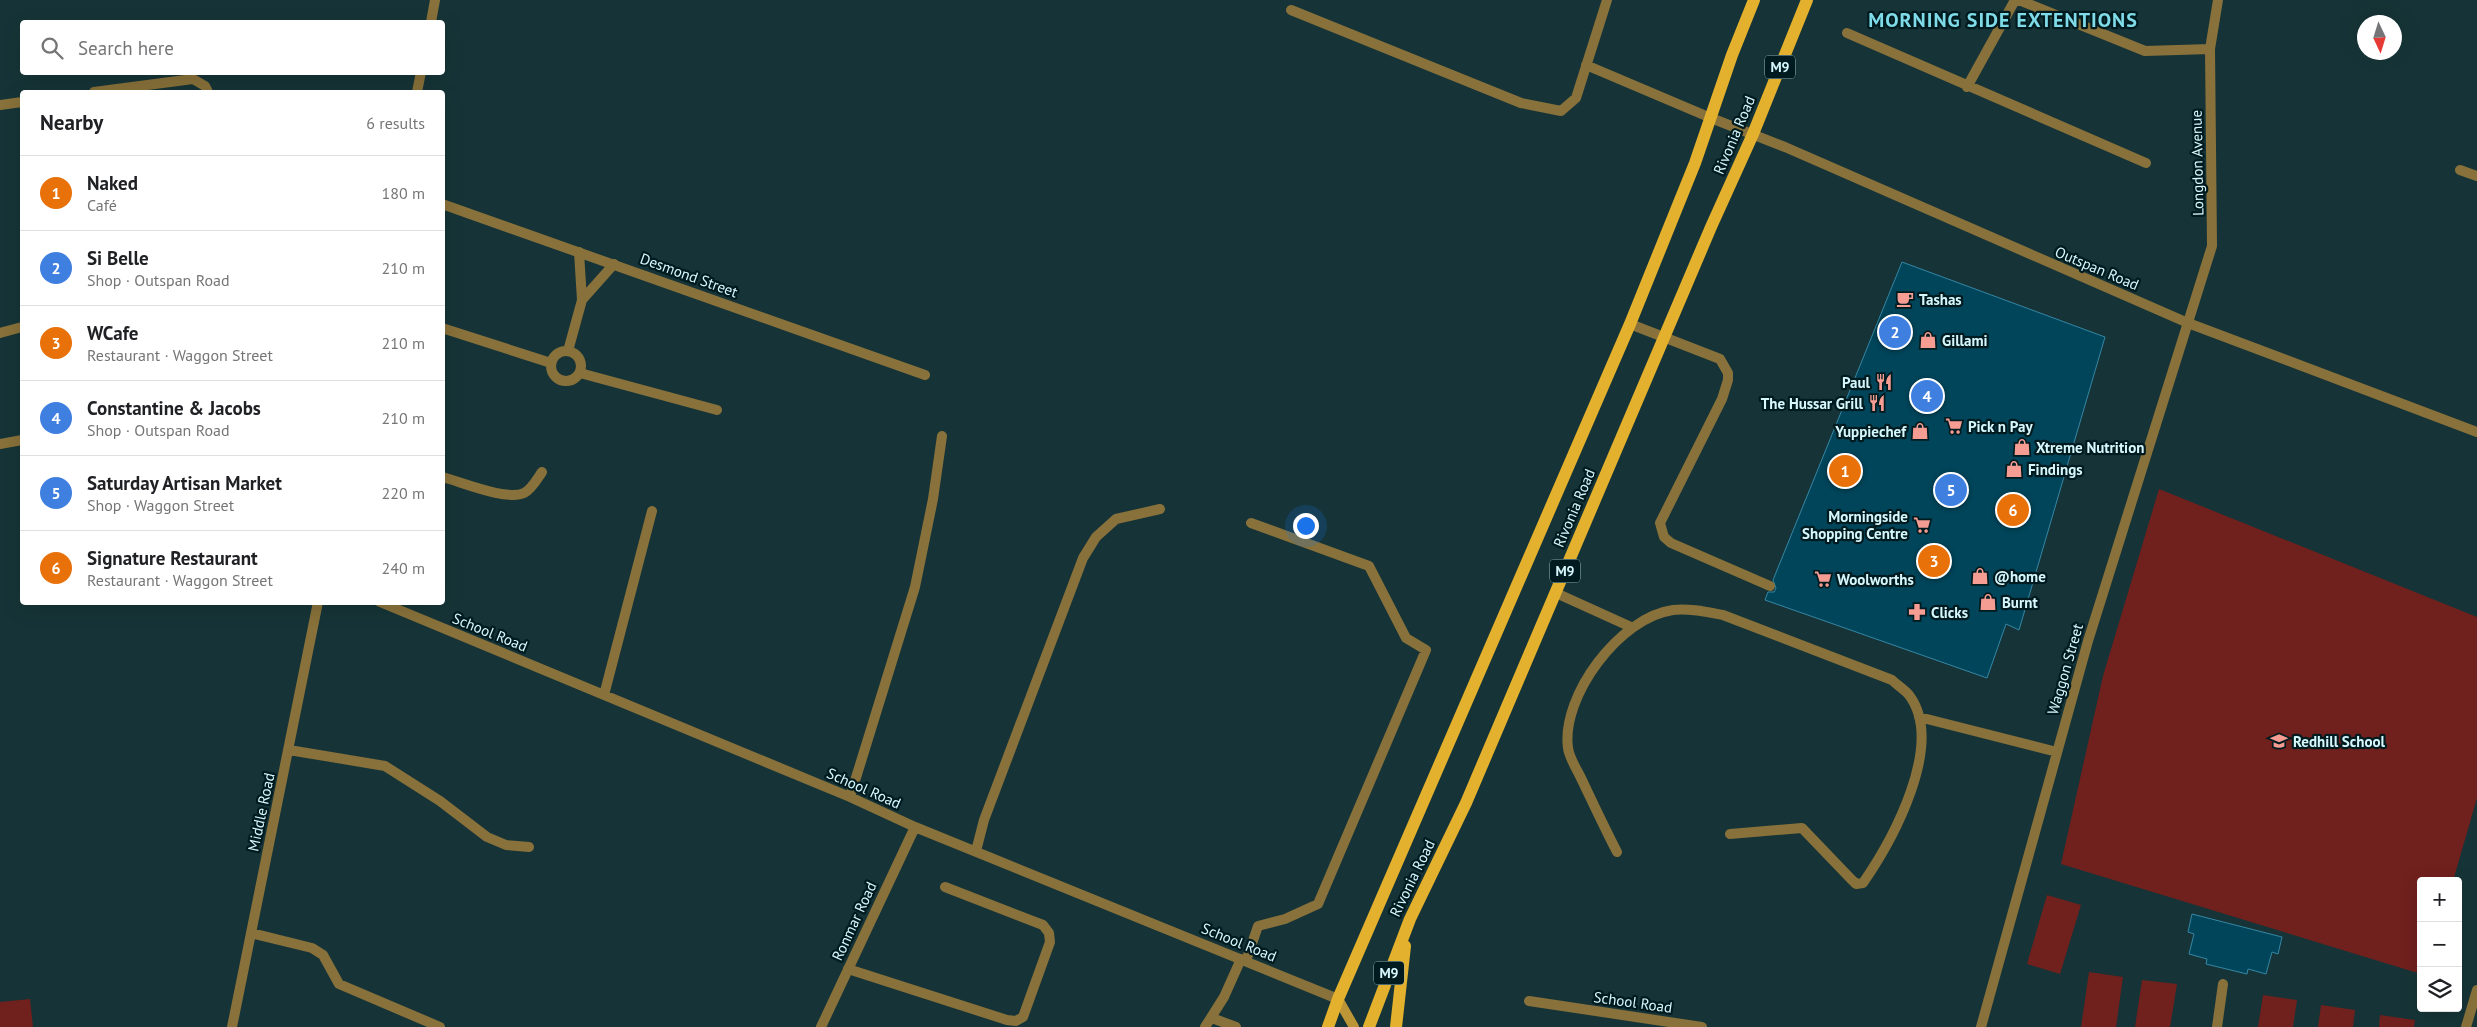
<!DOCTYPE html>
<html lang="en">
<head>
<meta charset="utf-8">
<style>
	body { margin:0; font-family:"PT Sans",sans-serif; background:#f6f6f6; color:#202124 }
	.controls { position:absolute; right:15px; bottom:15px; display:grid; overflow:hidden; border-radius:5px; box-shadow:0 5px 20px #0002 }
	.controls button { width:45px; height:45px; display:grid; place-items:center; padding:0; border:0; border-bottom:1px solid #e0e0e0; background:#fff; color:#202124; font:25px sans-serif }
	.compass { position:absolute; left:2357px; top:15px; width:45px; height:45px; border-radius:50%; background:#fff; box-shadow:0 5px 20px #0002; rotate:176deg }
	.you { position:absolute; left:1305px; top:525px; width:18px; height:18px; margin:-12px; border:4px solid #fff; border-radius:50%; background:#1a73e8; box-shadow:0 0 0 8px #1a73e833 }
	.badge { display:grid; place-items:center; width:32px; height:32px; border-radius:50%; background:#805856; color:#fff; font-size:16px; font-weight:700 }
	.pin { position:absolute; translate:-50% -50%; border:2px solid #fff; box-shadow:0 1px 5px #0006 }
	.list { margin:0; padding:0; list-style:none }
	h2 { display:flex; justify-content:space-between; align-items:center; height:65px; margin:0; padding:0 20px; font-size:21px }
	h2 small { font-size:16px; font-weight:400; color:#757577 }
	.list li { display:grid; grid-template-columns:32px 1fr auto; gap:15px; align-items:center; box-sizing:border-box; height:75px; padding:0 20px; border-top:1px solid #e0e0e0 }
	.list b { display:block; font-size:19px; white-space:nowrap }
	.list p { margin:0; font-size:16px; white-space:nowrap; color:#757577 }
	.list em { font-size:16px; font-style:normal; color:#757577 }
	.icon { flex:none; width:28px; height:28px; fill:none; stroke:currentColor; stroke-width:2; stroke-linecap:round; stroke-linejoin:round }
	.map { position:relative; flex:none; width:2477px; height:1027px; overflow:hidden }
	.search { position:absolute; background:#fff; box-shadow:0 5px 20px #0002; left:20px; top:20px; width:425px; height:55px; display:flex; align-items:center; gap:12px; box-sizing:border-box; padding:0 18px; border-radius:5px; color:#757577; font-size:19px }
	.panel { position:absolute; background:#fff; box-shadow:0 5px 20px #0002; left:20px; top:90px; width:425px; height:515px; border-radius:5px }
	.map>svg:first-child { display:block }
	.green { fill:#70201d }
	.building { fill:#01455a; stroke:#3587a5 }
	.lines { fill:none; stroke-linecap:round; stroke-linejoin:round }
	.service { stroke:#88713a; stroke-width:10 }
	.minor { stroke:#88713a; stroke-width:10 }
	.tertiary { stroke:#88713a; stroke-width:10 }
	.secondary { stroke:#bc9537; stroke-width:10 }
	.primary { stroke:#e3b12d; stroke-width:12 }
	.labels { text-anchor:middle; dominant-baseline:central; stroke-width:4.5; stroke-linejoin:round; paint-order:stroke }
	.shield { fill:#001b1f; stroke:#96b6ba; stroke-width:1 }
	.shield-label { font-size:14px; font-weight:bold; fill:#d6f8fd }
	.street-label { font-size:15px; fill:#d6f8fd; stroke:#001b1f }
	.poi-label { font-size:15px; font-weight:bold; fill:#d6f8fd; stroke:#001b1f; text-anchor:start }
	.district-label { font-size:20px; font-weight:bold; letter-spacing:1px; fill:#7edbe7; stroke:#001b1f }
</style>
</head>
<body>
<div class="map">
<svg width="2477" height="1027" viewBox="0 0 2477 1027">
	<rect width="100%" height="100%" fill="#163437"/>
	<!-- green -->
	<path class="green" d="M2159,489L2477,617V798L2453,881H2421V974L2061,864L2103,676Z
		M2047,895L2081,905L2060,974L2027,964Z
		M2089,972L2123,977L2116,1027H2081Z
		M2142,980L2177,984L2170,1027H2135Z
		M2263,995L2297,1000L2293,1027H2258Z
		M30,999L33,1027H0V1002Z
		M2321,1005L2355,1010L2353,1027H2318Z
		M2380,1015L2415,1020L2414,1027H2379Z"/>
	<!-- building -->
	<path class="building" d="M1902,262L2105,337L2019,630L2006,624L1987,678L1765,600L1768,592H1774L1776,588L1773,580Z
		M2192,914L2282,937L2278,954L2272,952L2266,974L2248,969L2247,974L2206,964L2207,959L2189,954L2194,934L2188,932Z"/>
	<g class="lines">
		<!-- service -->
		<path class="service" d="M582,300L614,264
			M1630,324L1720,359L1728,373V380L1722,399L1660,523L1664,537L1671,543L1770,586
			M442,328L551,363
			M551 366a15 15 0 1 1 30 0a15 15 0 1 1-30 0Z
			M568,351L582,300L579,252
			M580,373L717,410
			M442,477C462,482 506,501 524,493C532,489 537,479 542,472
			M848,969L1007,1020L1016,1021L1023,1017L1050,942L1049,933L1043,925L945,887
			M1212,1018L1236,1027
			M1205,1027L1224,997L1241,959
			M2217,1027L2223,984"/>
		<!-- minor -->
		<path class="minor" d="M2019,0L2145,51L2210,49
			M1291,10L1521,103L1561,111L1576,98L1607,0
			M431,22L435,0
			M1847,33L2146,163
			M1586,65L1711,118
			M1967,87L2015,0
			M94,92L193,79L205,86L208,92
			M417,92L421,72
			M0,105L22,102
			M2460,170L2477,176
			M442,204L925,375
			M0,333L22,327
			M0,444L22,440
			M1556,593L1631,627
			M380,602L850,797L915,827L1338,999
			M604,695L652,511
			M1919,717L2057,752
			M289,750L385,766L440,801L487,837L506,845L529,847
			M850,797L915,587L933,499L942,436
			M976,851L984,820L1083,558L1096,537L1116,519L1160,509
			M1617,852C1604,827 1592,801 1580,776C1576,768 1569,757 1568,748C1561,696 1620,617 1673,610C1689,608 1707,612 1723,615L1892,680C1897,685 1904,689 1909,695C1946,744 1892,841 1863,883L1856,884L1850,878L1802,828L1730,834
			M251,933L312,948L323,955L339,984L440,1027
			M1246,961L1258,926L1285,919L1318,904L1426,650L1406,638L1369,566L1251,523
			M1529,1001L1702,1027
			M232,1027L318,602
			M821,1027L915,827
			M1981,1027L2088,641L2212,246L2210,49L2218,0
			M2466,1027L2477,990"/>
		<!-- tertiary -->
		<path class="tertiary" d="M1711,118L1785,147L2188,323L2477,432"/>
		<!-- secondary -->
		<path class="secondary" d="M1338,999L1354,1027"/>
		<!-- primary -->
		<path class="primary" d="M1328,1027L1338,999L1630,324L1695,163L1732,55L1754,0
			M1369,1027L1410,919L1466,803L1711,227L1753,134L1807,0
			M1396,1027L1405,946"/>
	</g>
	<!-- icons -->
	<defs>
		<g id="cafe-bare" transform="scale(1.35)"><path d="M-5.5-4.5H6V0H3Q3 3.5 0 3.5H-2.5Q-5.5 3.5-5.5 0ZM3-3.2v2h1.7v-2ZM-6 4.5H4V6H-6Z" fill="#f59c93" stroke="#001b1f" stroke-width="2.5" paint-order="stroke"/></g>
		<g id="shop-bare" transform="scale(1.35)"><path d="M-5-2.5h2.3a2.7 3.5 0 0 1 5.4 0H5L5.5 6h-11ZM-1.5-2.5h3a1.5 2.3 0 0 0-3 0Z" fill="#f59c93" stroke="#001b1f" stroke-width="2.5" paint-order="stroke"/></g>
		<g id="restaurant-bare" transform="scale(1.35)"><path d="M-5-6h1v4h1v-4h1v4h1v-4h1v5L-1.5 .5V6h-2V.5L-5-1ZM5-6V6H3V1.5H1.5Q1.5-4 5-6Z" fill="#f59c93" stroke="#001b1f" stroke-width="2.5" paint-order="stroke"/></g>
		<g id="supermarket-bare" transform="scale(1.35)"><path d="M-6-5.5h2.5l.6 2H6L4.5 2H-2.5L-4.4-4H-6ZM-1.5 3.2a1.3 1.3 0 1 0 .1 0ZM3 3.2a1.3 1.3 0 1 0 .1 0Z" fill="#f59c93" stroke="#001b1f" stroke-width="2.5" paint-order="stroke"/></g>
		<g id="pharmacy-bare" transform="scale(1.35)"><path d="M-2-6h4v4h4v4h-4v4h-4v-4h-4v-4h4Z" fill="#f59c93" stroke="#001b1f" stroke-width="2.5" paint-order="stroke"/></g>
		<g id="school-bare" transform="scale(1.35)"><path d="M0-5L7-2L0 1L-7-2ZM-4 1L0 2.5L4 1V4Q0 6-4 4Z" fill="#f59c93" stroke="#001b1f" stroke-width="2.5" paint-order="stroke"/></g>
	</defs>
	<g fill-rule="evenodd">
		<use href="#cafe-bare" x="1905" y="299"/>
		<use href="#shop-bare" x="1928" y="340"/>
		<use href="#restaurant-bare" x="1884" y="382"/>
		<use href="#restaurant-bare" x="1877" y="403"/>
		<use href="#supermarket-bare" x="1954" y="426"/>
		<use href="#shop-bare" x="1920" y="431"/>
		<use href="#shop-bare" x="2022" y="447"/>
		<use href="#shop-bare" x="2014" y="469"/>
		<use href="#supermarket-bare" x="1922" y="525"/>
		<use href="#shop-bare" x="1980" y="576"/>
		<use href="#supermarket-bare" x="1823" y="579"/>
		<use href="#shop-bare" x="1988" y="602"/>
		<use href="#pharmacy-bare" x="1917" y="612"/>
		<use href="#school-bare" x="2279" y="741"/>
	</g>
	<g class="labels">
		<!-- shield labels -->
		<g class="shield">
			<rect x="1765" y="55.5" width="30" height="23" rx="4"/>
			<rect x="1550" y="559.5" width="30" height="23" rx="4"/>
			<rect x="1374" y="961.5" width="30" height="23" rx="4"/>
		</g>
		<g class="shield-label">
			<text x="1780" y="67">M9</text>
			<text x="1565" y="571">M9</text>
			<text x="1389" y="973">M9</text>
		</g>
		<!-- street labels -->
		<g class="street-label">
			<text transform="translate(1734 135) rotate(-67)">Rivonia Road</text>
			<text transform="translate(2197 163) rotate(-91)">Longdon Avenue</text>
			<text transform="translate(2097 268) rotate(23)">Outspan Road</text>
			<text transform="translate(689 275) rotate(20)">Desmond Street</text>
			<text transform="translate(1574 508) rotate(-67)">Rivonia Road</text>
			<text transform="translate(490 632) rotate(22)">School Road</text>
			<text transform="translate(2065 669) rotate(-74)">Waggon Street</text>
			<text transform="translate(864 788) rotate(24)">School Road</text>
			<text transform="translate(261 812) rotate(-78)">Middle Road</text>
			<text transform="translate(1412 878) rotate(-64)">Rivonia Road</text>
			<text transform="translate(854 921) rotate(-65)">Ronmar Road</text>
			<text transform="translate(1239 942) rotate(22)">School Road</text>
			<text transform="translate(1633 1002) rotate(8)">School Road</text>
		</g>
		<!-- poi labels -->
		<g class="poi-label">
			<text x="1919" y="299">Tashas</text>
			<text x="1942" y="340">Gillami</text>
			<text x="1870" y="382" text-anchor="end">Paul</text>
			<text x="1863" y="403" text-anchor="end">The Hussar Grill</text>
			<text x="1968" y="426">Pick n Pay</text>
			<text x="1906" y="431" text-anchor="end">Yuppiechef</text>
			<text x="2036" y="447">Xtreme Nutrition</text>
			<text x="2028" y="469">Findings</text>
			<text x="1908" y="516" text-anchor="end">Morningside<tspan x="1908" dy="17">Shopping Centre</tspan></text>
			<text x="1994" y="576">@home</text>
			<text x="1837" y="579">Woolworths</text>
			<text x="2002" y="602">Burnt</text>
			<text x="1931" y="612">Clicks</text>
			<text x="2293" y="741">Redhill School</text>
		</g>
		<!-- district labels -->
		<g class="district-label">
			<text x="2003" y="20">MORNING SIDE EXTENTIONS</text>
		</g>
	</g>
</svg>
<div class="controls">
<button>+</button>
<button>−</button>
<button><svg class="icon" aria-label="layers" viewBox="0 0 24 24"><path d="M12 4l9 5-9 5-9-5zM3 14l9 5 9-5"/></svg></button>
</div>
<svg class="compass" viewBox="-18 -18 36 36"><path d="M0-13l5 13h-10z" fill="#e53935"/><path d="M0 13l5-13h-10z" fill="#757577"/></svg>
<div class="you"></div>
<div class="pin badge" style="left:1845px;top:471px;background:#e8710a">1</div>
<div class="pin badge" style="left:1895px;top:332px;background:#3f7fe0">2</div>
<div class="pin badge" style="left:1934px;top:561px;background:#e8710a">3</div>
<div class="pin badge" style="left:1927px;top:396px;background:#3f7fe0">4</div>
<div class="pin badge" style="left:1951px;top:490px;background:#3f7fe0">5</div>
<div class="pin badge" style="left:2013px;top:510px;background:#e8710a">6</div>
<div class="search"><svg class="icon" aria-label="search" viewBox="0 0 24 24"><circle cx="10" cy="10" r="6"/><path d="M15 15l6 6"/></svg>Search here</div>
<section class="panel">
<h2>Nearby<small>6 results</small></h2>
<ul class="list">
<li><span class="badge" style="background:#e8710a">1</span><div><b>Naked</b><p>Café</p></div><em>180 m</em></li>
<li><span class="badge" style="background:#3f7fe0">2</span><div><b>Si Belle</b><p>Shop · Outspan Road</p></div><em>210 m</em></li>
<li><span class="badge" style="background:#e8710a">3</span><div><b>WCafe</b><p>Restaurant · Waggon Street</p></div><em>210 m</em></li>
<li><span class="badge" style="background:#3f7fe0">4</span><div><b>Constantine &amp; Jacobs</b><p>Shop · Outspan Road</p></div><em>210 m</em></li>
<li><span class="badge" style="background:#3f7fe0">5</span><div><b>Saturday Artisan Market</b><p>Shop · Waggon Street</p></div><em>220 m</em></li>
<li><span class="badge" style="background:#e8710a">6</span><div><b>Signature Restaurant</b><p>Restaurant · Waggon Street</p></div><em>240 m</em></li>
</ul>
</section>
</div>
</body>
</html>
